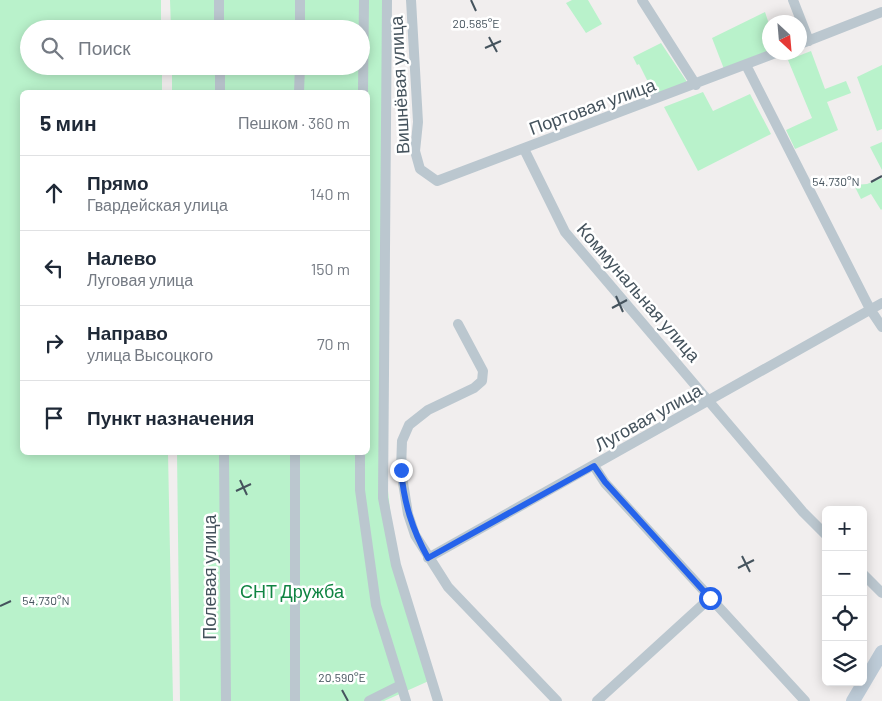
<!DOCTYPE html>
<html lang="ru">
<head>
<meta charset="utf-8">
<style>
	body { margin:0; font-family:Barlow,sans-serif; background:#f2f2f3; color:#1f2937 }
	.controls { position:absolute; right:15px; bottom:15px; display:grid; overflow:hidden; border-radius:8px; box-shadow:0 2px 12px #0003 }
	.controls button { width:45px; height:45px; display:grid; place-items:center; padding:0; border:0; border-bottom:1px solid #e0e1e3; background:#fff; color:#1f2937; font:25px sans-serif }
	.compass { position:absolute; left:762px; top:15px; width:45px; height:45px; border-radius:50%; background:#fff; box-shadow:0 2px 12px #0003; rotate:154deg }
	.stop { position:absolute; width:15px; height:15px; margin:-11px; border:4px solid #2563eb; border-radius:50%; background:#fff }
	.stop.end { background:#2563eb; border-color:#fff; box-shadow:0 1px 5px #0008 }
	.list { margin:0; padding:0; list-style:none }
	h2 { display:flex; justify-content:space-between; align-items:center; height:65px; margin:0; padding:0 20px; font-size:21px }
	h2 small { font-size:16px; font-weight:400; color:#747a83 }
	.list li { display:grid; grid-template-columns:32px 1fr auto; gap:15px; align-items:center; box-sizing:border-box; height:75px; padding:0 20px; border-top:1px solid #e0e1e3 }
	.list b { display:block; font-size:19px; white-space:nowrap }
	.list p { margin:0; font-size:16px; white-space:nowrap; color:#747a83 }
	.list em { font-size:16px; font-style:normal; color:#747a83 }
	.icon { flex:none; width:28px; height:28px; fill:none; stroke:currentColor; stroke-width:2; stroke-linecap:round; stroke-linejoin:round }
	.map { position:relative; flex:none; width:882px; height:701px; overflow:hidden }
	.search { position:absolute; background:#fff; box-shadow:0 2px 12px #0003; left:20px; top:20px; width:350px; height:55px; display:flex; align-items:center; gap:12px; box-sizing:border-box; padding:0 18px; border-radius:28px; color:#747a83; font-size:19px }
	.panel { position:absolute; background:#fff; box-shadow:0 2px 12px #0003; left:20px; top:90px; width:350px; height:365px; border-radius:8px }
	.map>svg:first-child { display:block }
	.green { fill:#b9f2cb }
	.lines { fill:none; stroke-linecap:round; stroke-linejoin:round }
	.street { stroke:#bbc7cf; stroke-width:10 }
	.secondary { stroke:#bdcbd7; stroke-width:14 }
	.route { stroke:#2563eb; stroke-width:6 }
	.ticks { fill:none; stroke:#45535d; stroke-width:2 }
	.labels { text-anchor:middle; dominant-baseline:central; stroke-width:5; stroke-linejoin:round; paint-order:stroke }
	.street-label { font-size:18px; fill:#45535d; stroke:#fff }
	.park-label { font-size:18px; fill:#108442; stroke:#fff }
	.ticks-label { font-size:12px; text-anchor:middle; fill:#45535d; stroke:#fff; stroke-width:5; stroke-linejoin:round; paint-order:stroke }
</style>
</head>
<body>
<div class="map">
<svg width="882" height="701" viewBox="0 0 882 701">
	<rect width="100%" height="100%" fill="#f1eeee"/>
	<!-- green -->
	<path class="green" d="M0,0H161V29H29V66H162V92H22V452L168,453L173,701H0Z
		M170,0H384L386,472L391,519L401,576L431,680L384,701H180L177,453L368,452V92H172V66H361V29H171Z
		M572,0H588L602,24L586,33L566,3Z
		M765,12L769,24V51L724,69L712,38Z
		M661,43L687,82L655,96L639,64L637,65L633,57Z
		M811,51L825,89L846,81L851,93L827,102L838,130L795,149L786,130L812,118L788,60Z
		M882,65V129L877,131L857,77Z
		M703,92L713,111L750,94L771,134L698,171L664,107Z
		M882,142V170L870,147Z
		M882,178V209L881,210L871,194L861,199L854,185L867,184Z"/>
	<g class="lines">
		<!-- street -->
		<path class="street" d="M219,0V29
			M387,0L383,498L396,565L438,701
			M411,0L418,122L415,151L420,169L437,181L778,52
			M642,0L696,85
			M793,0L809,41
			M300,29V0
			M800,44L882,12
			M746,65L870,309L882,327
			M220,66V92
			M299,92L300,66
			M363,92L364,0
			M524,149L565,232L803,512L826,535
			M458,324L483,371L482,381L474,388L428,410L409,425L402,441L401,470L408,514L415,535L448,587L557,701
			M224,452L226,701
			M295,452V701
			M360,452V490L376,605L401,685
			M594,466L605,483L805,701
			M428,558L882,303
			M863,574L882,593
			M369,701L401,685L406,701
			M597,701L710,598"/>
		<!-- secondary -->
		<path class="secondary" d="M853,701L882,652"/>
	</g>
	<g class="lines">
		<!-- route -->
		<path class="route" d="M401,470C404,503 412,529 428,558L594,466L605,482L710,598"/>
	</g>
	<!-- ticks -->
	<path class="ticks" d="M471,0L476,11M489,37L497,52M485,48L501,41M871,182L882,176M616,296L623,312M612,308L627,300M240,480L247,495M236,491L251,484M742,556L750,572M738,568L754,560M0,606L11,601M342,690L348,701"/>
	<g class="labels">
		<!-- street labels -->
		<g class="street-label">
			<text transform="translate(399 85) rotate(-93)">Вишнёвая улица</text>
			<text transform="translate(592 106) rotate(-20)">Портовая улица</text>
			<text transform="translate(639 292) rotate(49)">Коммунальная улица</text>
			<text transform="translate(648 417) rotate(-29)">Луговая улица</text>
			<text transform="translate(209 577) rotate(-90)">Полевая улица</text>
		</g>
		<!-- park labels -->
		<g class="park-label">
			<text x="292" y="591">СНТ Дружба</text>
		</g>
	</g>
	<g class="ticks-label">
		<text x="476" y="28">20.585°E</text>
		<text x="836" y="186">54.730°N</text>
		<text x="46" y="605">54.730°N</text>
		<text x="342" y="682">20.590°E</text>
	</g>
</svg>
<div class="controls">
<button>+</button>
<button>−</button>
<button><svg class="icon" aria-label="locate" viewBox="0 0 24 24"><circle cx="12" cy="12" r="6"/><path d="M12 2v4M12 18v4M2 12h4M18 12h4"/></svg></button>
<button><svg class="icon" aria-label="layers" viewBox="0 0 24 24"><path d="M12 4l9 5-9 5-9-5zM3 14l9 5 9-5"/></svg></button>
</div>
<svg class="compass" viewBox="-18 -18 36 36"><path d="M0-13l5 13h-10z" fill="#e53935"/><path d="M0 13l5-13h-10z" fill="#747a83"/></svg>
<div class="stop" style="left:710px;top:598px"></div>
<div class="stop end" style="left:401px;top:470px"></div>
<div class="search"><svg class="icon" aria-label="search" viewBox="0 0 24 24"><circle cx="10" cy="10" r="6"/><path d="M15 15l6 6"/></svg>Поиск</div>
<section class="panel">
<h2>5 мин<small>Пешком · 360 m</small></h2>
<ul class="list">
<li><svg class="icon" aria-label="ahead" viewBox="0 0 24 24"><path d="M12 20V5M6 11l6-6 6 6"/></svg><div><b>Прямо</b><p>Гвардейская улица</p></div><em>140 m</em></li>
<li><svg class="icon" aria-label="left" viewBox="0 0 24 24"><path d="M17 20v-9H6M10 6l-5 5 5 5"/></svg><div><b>Налево</b><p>Луговая улица</p></div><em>150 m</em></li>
<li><svg class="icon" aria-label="right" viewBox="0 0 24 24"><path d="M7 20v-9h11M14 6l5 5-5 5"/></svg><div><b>Направо</b><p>улица Высоцкого</p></div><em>70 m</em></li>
<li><svg class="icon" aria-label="arrive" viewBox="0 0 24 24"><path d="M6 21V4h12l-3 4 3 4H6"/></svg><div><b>Пункт назначения</b></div></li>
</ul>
</section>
</div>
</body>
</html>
